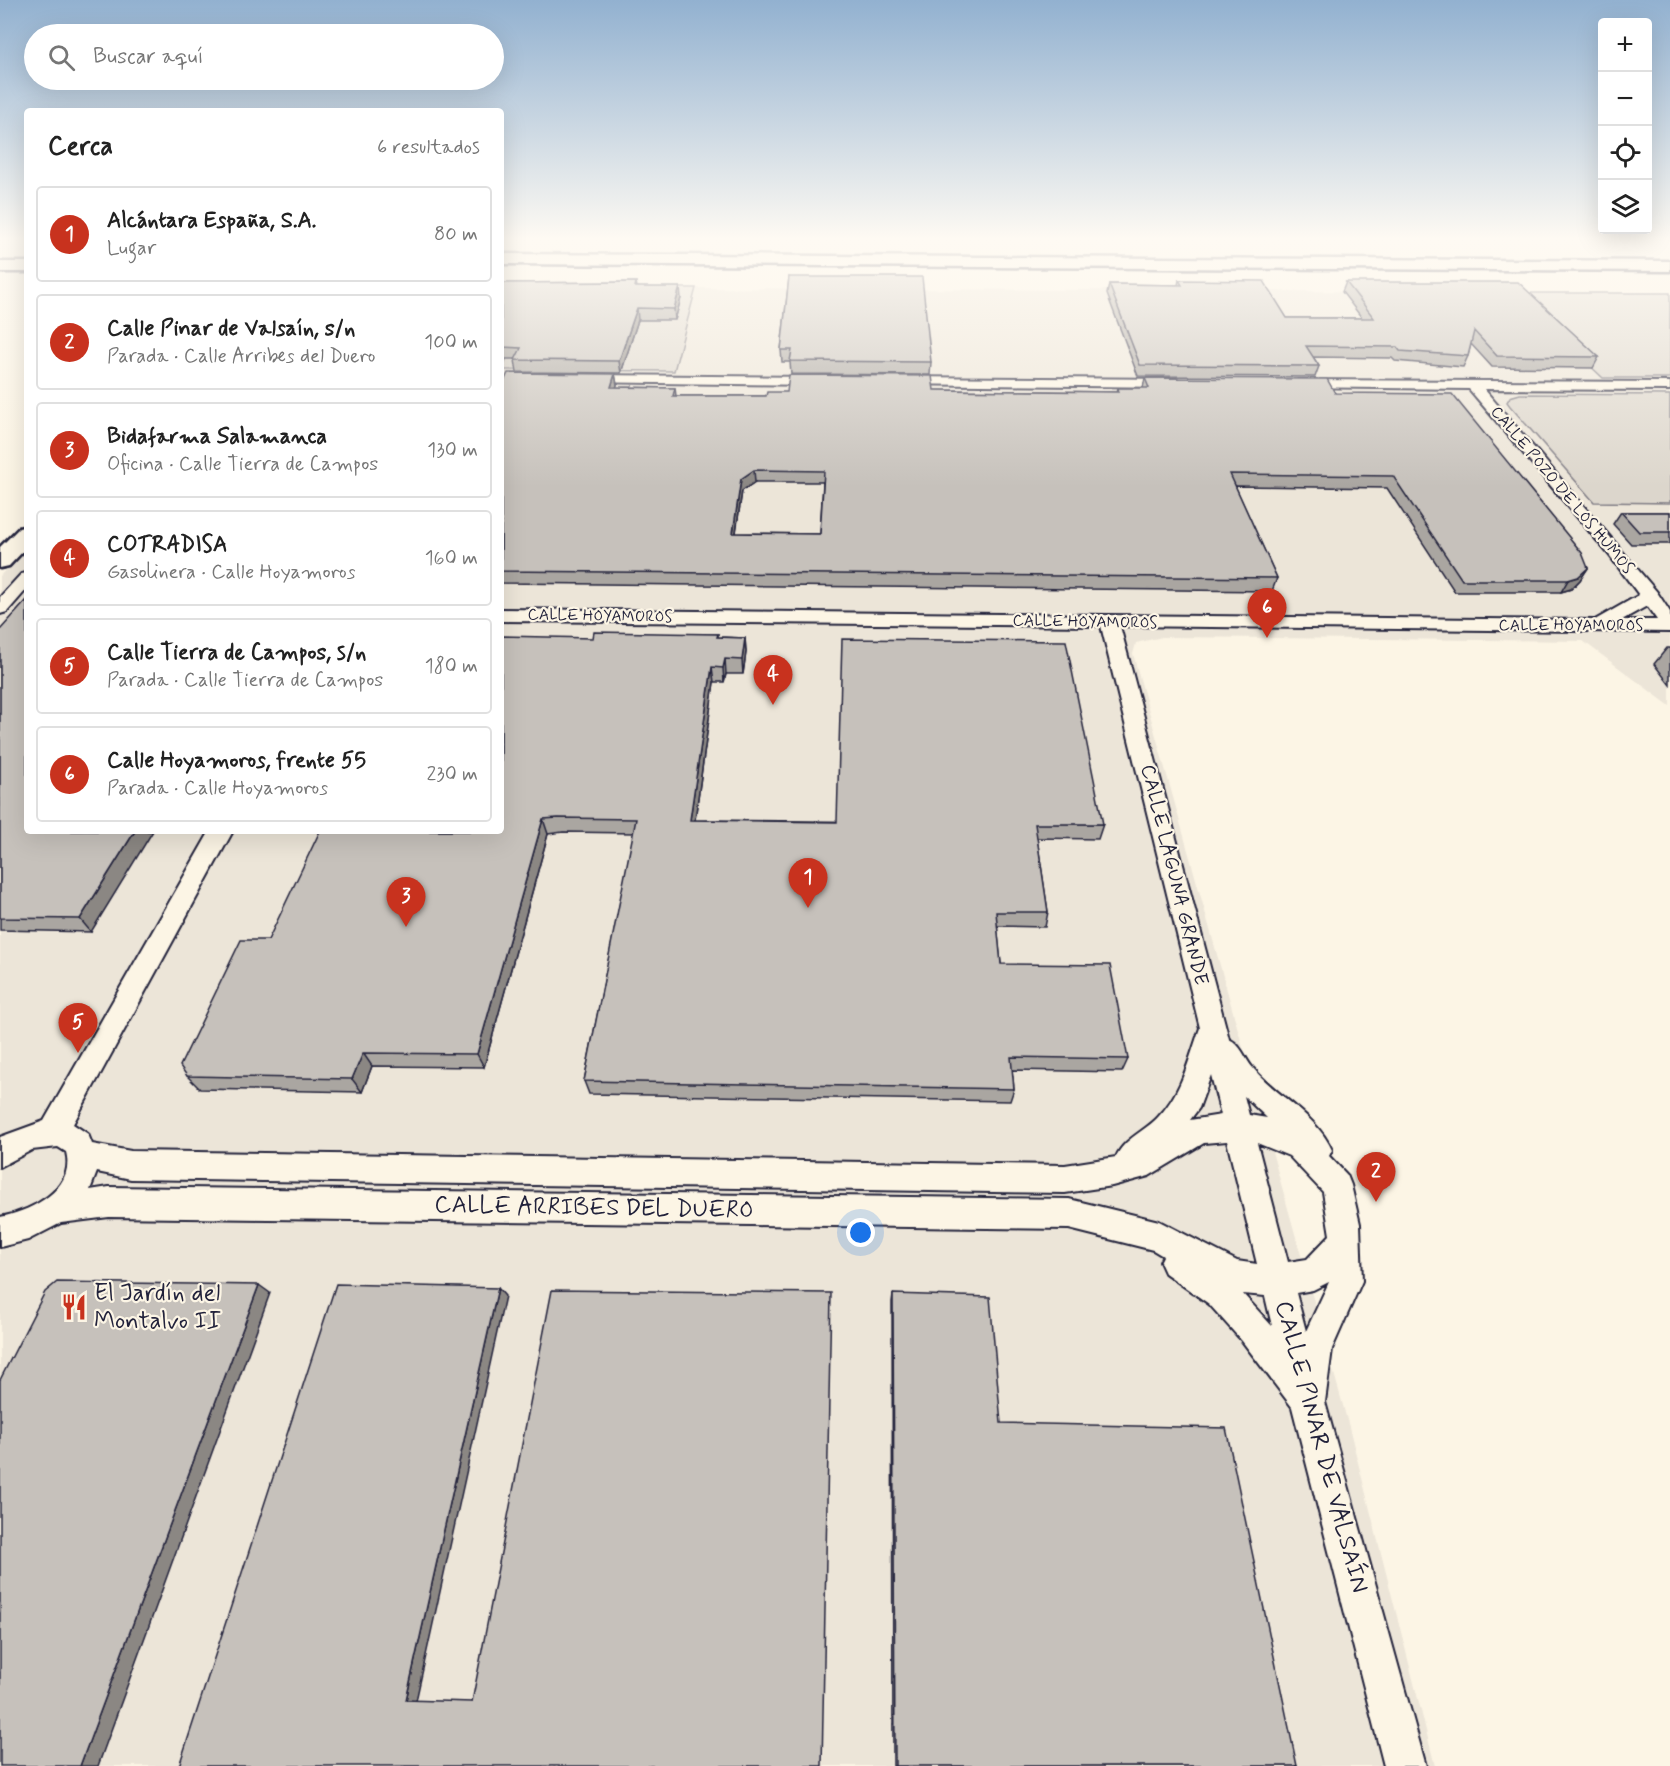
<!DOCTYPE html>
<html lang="es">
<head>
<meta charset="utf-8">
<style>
	body { margin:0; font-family:Mynerve,sans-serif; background:#f2f2f2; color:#222 }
	.controls { position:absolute; right:18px; top:18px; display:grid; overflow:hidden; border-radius:6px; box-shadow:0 6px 24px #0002 }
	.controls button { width:54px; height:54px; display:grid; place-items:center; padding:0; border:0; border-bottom:2px solid #e0e0e0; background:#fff; color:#222; font:30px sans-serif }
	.you { position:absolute; left:861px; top:1233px; width:21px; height:21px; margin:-15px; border:4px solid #fff; border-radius:50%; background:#1a73e8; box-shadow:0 0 0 9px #1a73e833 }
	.badge { display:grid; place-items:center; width:39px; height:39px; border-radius:50%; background:#c8321e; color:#fff; font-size:20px; font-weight:700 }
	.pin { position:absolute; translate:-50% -50px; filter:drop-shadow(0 2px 3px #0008) }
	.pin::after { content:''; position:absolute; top:32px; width:21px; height:18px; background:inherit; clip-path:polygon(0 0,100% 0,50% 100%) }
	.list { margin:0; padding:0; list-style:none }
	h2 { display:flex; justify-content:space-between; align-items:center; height:78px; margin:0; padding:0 24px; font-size:26px }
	h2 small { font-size:20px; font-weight:400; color:#767676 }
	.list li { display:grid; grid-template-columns:39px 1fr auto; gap:18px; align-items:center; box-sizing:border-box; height:96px; margin:0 12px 12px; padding:0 12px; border:2px solid #e0e0e0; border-radius:6px }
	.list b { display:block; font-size:22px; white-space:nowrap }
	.list p { margin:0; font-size:20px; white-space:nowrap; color:#767676 }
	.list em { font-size:20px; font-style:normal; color:#767676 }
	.icon { flex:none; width:33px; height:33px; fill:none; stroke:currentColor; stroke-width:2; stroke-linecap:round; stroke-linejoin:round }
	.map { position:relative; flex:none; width:1670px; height:1766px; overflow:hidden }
	.search { position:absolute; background:#fff; box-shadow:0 6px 24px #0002; left:24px; top:24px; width:480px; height:66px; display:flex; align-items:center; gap:15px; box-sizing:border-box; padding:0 21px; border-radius:33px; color:#767676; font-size:22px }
	.panel { position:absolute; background:#fff; box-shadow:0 6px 24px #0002; left:24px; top:108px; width:480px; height:726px; border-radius:6px }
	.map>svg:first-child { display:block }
	.built { fill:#ece5d8 }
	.green { fill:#dcd6cc; stroke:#7f7c84; stroke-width:1.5 }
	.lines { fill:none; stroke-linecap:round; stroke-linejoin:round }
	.street-casing { stroke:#22223b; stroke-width:4 }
	.highway-casing { stroke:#22223b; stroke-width:5 }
	.street { fill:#fcf5e5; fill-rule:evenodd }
	.highway { fill:#fcf5e5; fill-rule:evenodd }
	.wall { fill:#aaa6a1; stroke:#22223b; stroke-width:1.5; fill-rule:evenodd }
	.shaded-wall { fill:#8b8783; stroke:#22223b; stroke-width:1.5 }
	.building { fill:#c6c1bb; stroke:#22223b; stroke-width:1.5; fill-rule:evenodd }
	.labels { text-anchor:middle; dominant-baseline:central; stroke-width:4.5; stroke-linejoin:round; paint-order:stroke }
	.far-street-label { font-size:16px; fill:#22223b; stroke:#fcf5e5 }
	.street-label { font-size:20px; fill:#22223b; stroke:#fcf5e5 }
	.near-street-label { font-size:24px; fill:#22223b; stroke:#fcf5e5 }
	.near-poi-label { font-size:24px; fill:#22223b; stroke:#fcf5e5; text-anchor:start }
</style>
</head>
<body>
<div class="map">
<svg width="1670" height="1766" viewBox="0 0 1670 1766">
	<rect width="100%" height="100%" fill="#fcf5e5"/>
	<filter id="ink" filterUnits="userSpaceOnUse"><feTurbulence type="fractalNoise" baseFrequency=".0167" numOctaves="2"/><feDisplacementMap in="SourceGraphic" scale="12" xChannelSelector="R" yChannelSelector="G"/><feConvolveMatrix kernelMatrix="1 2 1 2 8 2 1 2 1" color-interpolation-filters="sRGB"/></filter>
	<g filter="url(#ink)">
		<!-- built -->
		<path class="built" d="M501,287L1670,293V706L1583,641L1162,637L1136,643L1133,654L1349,1427L1435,1766H0V576L27,546V831H501Z"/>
		<!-- green -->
		<path class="green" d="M543,287L696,288L674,371L501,370Z
			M1513,293H1670V378H1603Z
			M1520,394L1670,395V503L1594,502L1510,406L1507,402L1510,397Z"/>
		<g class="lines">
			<!-- street casing -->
			<g class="street-casing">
				<path id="street" d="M584,375L820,377L827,381L820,385L579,382L577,379Z
					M899,377L1177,379L1184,383L1177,387L894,384L892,381Z
					M1298,380L1670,382V390L1484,389L1657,592L1670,612V632L1120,626L1229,1039C1241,1044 1245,1059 1253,1068C1277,1097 1316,1114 1332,1150L1329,1156L1347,1175L1351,1185L1360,1224L1362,1281L1332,1349L1325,1402L1426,1766H1384L1292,1407L1242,1341L1209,1304L1165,1273L1160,1262L1163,1256L1153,1250L1069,1229L109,1217L61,1223L28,1240L0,1247V1217C30,1211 76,1190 66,1152L58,1147L32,1150L0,1167V1137L44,1121L210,831H233L73,1124L88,1134L92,1144L131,1151L1065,1165L1116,1157C1124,1138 1146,1131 1159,1116C1182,1092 1189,1059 1200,1028L1101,626L501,621V609L1595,620L1639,595L1610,556L1469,389L1293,387L1291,384ZM1647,606L1657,620H1622ZM1211,1075L1221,1115L1190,1120L1199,1108ZM1244,1096L1267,1118L1249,1115ZM1227,1141L1257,1264L1237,1261L1159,1221L1069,1199L109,1187L90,1190L97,1172L131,1179L1065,1193L1112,1186L1149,1176L1204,1143ZM1257,1143L1289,1156L1323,1192L1330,1235L1307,1259L1288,1262ZM1329,1282L1306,1331L1296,1293L1313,1290ZM1243,1294L1265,1296L1272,1326Z
					M27,573V589L7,612L0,614V597L21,574Z"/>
			</g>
			<!-- highway casing -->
			<g class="highway-casing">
				<path id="highway" d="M501,254L1670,261V271L501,264Z
					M0,262H27V272H0Z
					M27,526V547L9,566L0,568V547L19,528Z"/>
			</g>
			<!-- street -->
			<use href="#street" class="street"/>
			<!-- highway -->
			<use href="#highway" class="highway"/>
		</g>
		<!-- wall -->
		<path class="wall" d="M789,277L931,362L930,375L791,374L790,362H782L781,350Z
			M1179,280L1287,318H1362L1342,292L1346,282L1599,357L1593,368L1492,367L1471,344L1468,356L1463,367L1395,361L1392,358L1313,357L1319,366L1315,377L1138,376L1107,294L1109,284L1178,285Z
			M636,282L637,287L681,298L675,320H638L621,373L517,372L515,360V359H501V283Z
			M615,374L617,385L616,387L675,388L676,396H766L934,390L1117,392L1118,388H1143L1145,378L1335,393L1588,568L1580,580L1571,589L1561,592H1455L1387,488L1235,486L1277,578L1272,591L501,583V388ZM755,482H823L820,534L736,533L742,491Z
			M1621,512H1670V544H1631L1613,524Z
			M0,630L91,932L0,930Z
			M718,634V637L745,638L746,652L743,674H726L724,682H714L695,820L1103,824L1098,839L1037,838L1048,912L1045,927L997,926L1001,964L1128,1059L1122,1072L1012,1070L1014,1089L1010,1101L589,1094L584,1081L634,833L563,832L548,834L484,1067L372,1066L362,1092L200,1089L187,1076L268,940L593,638Z
			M1667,648H1670V685L1654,664Z
			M893,1294L1001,1423L1297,1766H893L892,1302Z"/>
		<!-- shaded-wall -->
		<path class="shaded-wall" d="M680,287L681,298L675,320L674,309Z
			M637,308L638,320L621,373L619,361Z
			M615,374L617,385L612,399L611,387Z
			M754,470L755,482L742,491L734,545L733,533L741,479Z
			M1588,568L1580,580L1571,589L1561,592L1568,580Z
			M745,638L746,652L743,674L742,660Z
			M725,659L726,674L724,682L723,668Z
			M712,667L714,682L693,834L690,820Z
			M543,819L548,834L484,1067L477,1054Z
			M135,831H153L91,932L80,919Z
			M363,1053L372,1066L362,1092L352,1079Z
			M259,1285L270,1293L98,1766H80Z
			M498,1288L505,1296L416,1701L406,1700Z"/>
		<!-- building -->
		<path class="building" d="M789,277H922L931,362L790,361L792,350H781Z
			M1179,280L1264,281L1287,318H1374L1346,282H1518L1599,357L1497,356L1474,331L1468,356L1400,351L1397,347L1306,346L1319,366L1140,365L1109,284L1182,285Z
			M636,282L635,287H680L674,309L637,308L619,361L515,360L521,348L501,347V283Z
			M508,373L615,374L611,387L675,388L673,396H766L767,392H787L789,375L932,376L934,390L1119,392L1118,388H1149L1145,378L1327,379L1335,393L1452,394L1582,553L1588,568L1578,577L1568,580H1462L1393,476L1230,474L1277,578L501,571V388ZM754,470L824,471L820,534L733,533L741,479Z
			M1621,512H1670V532H1639Z
			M27,600V831H135L80,919L0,918V630Z
			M594,632L718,634L717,637L745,638L742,660L725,659L723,668L712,667L690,820L837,822L842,639L1066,641L1103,824H1035L1048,912H996L1001,964L1110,965L1128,1059L1011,1057L1014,1089L584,1081L636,819L558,818L543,819L477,1054L363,1053L352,1079L187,1076L180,1066L241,940H268L320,831H501V636L593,638Z
			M57,1282L259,1285L80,1766H0V1380L45,1292Z
			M336,1284L498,1288L406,1700L472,1702L552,1290L831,1293L822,1766H179Z
			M893,1294L990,1297L1001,1423L1226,1428L1297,1766H895Z"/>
	</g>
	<!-- sky -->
	<linearGradient id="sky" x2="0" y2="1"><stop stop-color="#92b1d0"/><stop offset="0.49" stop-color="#fefaf3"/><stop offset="1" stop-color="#fefaf3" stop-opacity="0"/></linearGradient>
	<rect width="1670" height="487" fill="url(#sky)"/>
	<!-- icons -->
	<defs>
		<g id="restaurant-bare" transform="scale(2.07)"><path d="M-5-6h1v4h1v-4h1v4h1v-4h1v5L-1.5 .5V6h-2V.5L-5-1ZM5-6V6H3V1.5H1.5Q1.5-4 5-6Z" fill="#c8321e" stroke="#fcf5e5" stroke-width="2.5" paint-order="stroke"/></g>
	</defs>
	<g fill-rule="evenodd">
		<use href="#restaurant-bare" x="74" y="1307"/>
	</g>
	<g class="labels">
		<!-- far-street labels -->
		<g class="far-street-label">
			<text transform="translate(1562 490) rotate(50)">CALLE POZO DE LOS HUMOS</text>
			<text transform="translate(600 616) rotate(1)">CALLE HOYAMOROS</text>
			<text transform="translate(1085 622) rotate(1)">CALLE HOYAMOROS</text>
			<text x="1571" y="625">CALLE HOYAMOROS</text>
		</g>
		<!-- street labels -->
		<g class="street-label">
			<text transform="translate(1174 875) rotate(76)">CALLE LAGUNA GRANDE</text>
		</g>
		<!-- near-street labels -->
		<g class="near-street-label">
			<text transform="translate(594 1208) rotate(1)">CALLE ARRIBES DEL DUERO</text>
			<text transform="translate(1321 1447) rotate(75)">CALLE PINAR DE VALSAÍN</text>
		</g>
		<!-- near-poi labels -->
		<g class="near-poi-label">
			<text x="94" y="1293">El Jardín del<tspan x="94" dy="28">Montalvo II</tspan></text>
		</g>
	</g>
</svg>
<div class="controls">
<button>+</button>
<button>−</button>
<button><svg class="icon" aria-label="locate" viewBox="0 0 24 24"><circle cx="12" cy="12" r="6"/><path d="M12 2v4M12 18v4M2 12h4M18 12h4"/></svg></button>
<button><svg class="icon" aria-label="layers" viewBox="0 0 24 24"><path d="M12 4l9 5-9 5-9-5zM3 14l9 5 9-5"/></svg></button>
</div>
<div class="you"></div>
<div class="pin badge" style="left:808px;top:908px">1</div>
<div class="pin badge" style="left:1376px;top:1202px">2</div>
<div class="pin badge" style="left:406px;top:927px">3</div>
<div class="pin badge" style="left:773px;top:705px">4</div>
<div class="pin badge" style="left:78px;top:1053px">5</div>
<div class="pin badge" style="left:1267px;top:638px">6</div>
<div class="search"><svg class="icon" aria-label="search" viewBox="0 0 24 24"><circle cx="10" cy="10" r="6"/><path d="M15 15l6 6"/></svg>Buscar aquí</div>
<section class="panel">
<h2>Cerca<small>6 resultados</small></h2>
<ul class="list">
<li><span class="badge">1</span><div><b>Alcántara España, S.A.</b><p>Lugar</p></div><em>80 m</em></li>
<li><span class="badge">2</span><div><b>Calle Pinar de Valsaín, s/n</b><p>Parada · Calle Arribes del Duero</p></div><em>100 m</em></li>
<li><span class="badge">3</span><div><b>Bidafarma Salamanca</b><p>Oficina · Calle Tierra de Campos</p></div><em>130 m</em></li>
<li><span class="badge">4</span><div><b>COTRADISA</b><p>Gasolinera · Calle Hoyamoros</p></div><em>160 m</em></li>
<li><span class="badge">5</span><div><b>Calle Tierra de Campos, s/n</b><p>Parada · Calle Tierra de Campos</p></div><em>180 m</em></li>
<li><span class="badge">6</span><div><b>Calle Hoyamoros, frente 55</b><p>Parada · Calle Hoyamoros</p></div><em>230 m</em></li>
</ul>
</section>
</div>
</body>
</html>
